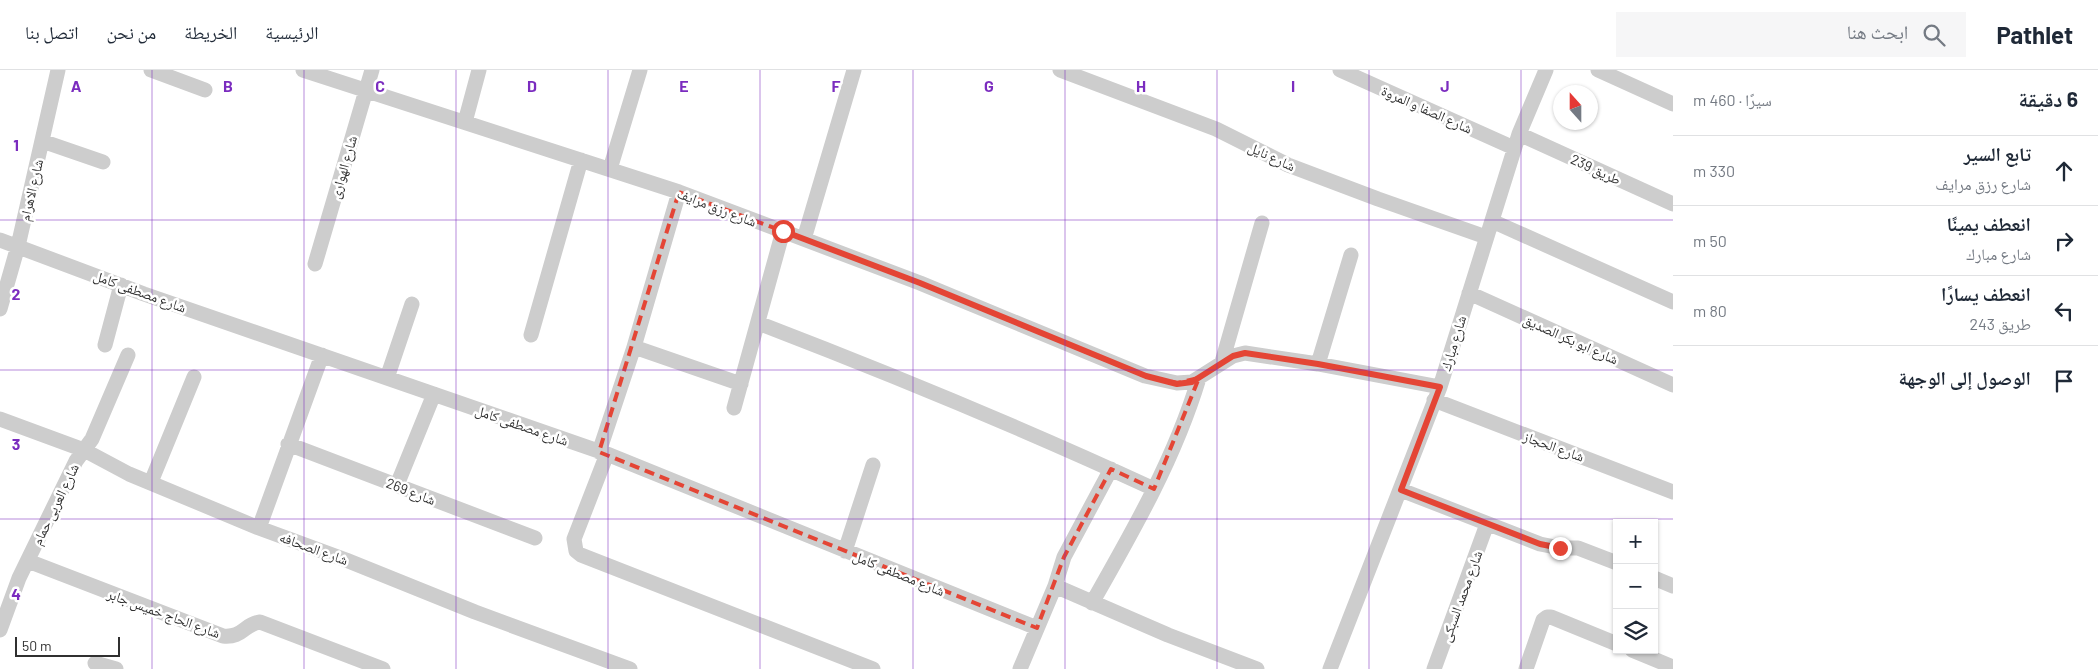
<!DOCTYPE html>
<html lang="ar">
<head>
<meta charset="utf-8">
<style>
	body { margin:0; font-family:Barlow,"Noto Naskh Arabic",sans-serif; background:#f6f6f7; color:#1f2937; direction:rtl }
	.controls { position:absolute; right:15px; bottom:15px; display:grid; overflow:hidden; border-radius:0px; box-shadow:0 1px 4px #0004 }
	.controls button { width:45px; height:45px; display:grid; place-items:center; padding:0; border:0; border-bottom:1px solid #e0e1e3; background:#fff; color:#1f2937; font:25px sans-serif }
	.compass { position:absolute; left:1553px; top:15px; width:45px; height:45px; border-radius:50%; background:#fff; box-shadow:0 1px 4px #0004; rotate:339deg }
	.scale { position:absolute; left:15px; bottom:12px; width:105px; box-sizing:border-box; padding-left:5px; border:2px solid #303030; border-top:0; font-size:14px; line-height:18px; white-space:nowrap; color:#303030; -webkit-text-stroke:4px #fff; paint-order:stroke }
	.stop { position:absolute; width:15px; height:15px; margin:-11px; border:4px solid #e44535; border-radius:50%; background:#fff }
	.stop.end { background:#e44535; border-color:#fff; box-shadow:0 1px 5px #0008 }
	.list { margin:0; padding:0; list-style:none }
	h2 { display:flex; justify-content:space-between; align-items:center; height:65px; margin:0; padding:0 20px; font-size:21px }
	h2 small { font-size:16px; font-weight:400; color:#747a83 }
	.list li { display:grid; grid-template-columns:32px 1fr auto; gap:15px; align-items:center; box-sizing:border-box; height:70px; padding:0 20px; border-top:1px solid #e0e1e3 }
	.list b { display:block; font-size:19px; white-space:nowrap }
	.list p { margin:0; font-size:16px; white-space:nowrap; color:#747a83 }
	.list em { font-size:16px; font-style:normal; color:#747a83 }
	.icon { flex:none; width:28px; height:28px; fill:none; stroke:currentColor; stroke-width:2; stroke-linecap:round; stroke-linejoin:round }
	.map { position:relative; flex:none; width:1673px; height:599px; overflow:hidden; direction:ltr }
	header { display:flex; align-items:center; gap:30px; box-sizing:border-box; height:70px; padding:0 25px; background:#fff; border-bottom:1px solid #e0e1e3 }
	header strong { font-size:24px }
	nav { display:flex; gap:28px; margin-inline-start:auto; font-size:18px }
	.search { width:350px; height:45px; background:#f6f6f7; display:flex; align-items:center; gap:12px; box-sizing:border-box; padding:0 18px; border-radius:0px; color:#747a83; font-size:19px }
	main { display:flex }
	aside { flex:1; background:#fff }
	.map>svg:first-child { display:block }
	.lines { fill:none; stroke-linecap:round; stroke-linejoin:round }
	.street { stroke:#cdcdcd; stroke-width:15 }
	.route { stroke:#e44535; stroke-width:6 }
	.marked { fill:none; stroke:#e44535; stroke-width:4; stroke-dasharray:10 6; stroke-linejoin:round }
	.grid { fill:none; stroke:#7b2cbf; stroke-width:1; stroke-opacity:0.55 }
	.labels { text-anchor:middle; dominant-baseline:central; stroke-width:5; stroke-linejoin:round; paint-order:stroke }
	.street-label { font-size:14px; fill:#303030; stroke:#fff }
	.grid-label { font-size:16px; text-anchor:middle; font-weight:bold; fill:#7b2cbf; stroke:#fff; stroke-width:5; stroke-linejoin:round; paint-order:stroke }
</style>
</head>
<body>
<header>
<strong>Pathlet</strong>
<div class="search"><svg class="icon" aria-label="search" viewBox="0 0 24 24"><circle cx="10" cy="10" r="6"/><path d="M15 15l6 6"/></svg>ابحث هنا</div>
<nav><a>الرئيسية</a><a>الخريطة</a><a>من نحن</a><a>اتصل بنا</a></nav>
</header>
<main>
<aside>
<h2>6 دقيقة<small>سيرًا · 460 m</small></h2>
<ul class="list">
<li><svg class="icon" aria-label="ahead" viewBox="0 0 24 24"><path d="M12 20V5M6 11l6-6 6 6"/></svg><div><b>تابع السير</b><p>شارع رزق مرايف</p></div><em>330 m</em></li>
<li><svg class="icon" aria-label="right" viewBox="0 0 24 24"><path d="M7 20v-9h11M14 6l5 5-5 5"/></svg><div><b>انعطف يمينًا</b><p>شارع مبارك</p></div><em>50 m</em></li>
<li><svg class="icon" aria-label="left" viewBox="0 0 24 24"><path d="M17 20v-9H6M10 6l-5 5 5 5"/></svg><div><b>انعطف يسارًا</b><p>طريق 243</p></div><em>80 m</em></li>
<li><svg class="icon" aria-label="arrive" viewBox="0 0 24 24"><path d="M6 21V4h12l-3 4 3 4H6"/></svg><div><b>الوصول إلى الوجهة</b></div></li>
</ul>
</aside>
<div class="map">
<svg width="1673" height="599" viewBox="0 0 1673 599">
	<rect width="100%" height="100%" fill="#fff"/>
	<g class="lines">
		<!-- street -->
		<path class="street" d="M151,0L205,20
			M303,0L679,122L920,213L1145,306L1177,313L1192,312L1233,286L1245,283L1318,294L1440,317
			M1060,0L1216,59L1288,95L1378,129L1486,167
			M1340,0L1514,78
			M1598,0L1673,34
			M465,52L479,0
			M1519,64L1673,134
			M42,71L103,92
			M610,99L640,0
			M1492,151L1673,232
			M804,169L854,0
			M0,170L144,224L607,384L1037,558
			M315,194L372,0
			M1469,223L1673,315
			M0,239L18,176L58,0
			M758,253C891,304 1024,359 1154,419
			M531,265L581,90
			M105,275L121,215
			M634,277L741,314
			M1222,292L1262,153
			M1318,294L1351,185
			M387,308L412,234
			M1434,330L1673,422
			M734,338L783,161
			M0,349L84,380L129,404L259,458L346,490L475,542L630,599
			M288,374L535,468
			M599,382L634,277L679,122
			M607,384L574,469L576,481L581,485L873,599
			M151,412L194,307
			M397,415L434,324
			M1401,420L1540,474L1560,478H1578L1617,493
			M259,458L322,285
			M845,481L873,395
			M28,491L223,566C243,568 244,554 260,552L383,599
			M1654,508L1673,516
			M1055,516L1168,565L1257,599
			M1092,533C1133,461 1175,388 1199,308
			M0,560L19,508L76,391L92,369L128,285
			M1632,580L1673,597
			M95,593L116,599
			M1020,599L1055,516L1064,487L1111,399
			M1330,599L1440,317L1519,64L1546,0
			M1434,599L1487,454
			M1526,599L1543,550L1547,547H1551L1617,574"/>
	</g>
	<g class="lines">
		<!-- route -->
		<path class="route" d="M783,161L920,213L1146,306L1177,314L1192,312L1233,286L1245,283L1318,294L1440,317L1401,420L1540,474L1560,478"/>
	</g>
	<!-- marked area -->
	<path class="marked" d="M679,122L920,213L1145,306L1177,313L1199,308L1154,419L1111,399L1064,487L1037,558L599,382Z"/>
	<!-- grid -->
	<path class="grid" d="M152,0V599M304,0V599M456,0V599M608,0V599M760,0V599M913,0V599M1065,0V599M1217,0V599M1369,0V599M1521,0V599M0,150H1673M0,300H1673M0,449H1673"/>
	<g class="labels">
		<!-- street labels -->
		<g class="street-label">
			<text transform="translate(1427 39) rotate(24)">شارع الصفا و المروة</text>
			<text transform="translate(1272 86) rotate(25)">شارع نايل</text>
			<text transform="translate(343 97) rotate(-74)">شارع الهوارى</text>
			<text transform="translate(1596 99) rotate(25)">طريق 239</text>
			<text transform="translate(31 120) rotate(-77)">شارع الاهرام</text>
			<text transform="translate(717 137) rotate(21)">شارع رزق مرايف</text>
			<text transform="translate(140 221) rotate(20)">شارع مصطفى كامل</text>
			<text transform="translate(1571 269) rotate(24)">شارع ابو بكر الصديق</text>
			<text transform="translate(1453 273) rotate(-73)">شارع مبارك</text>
			<text transform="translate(522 355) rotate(19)">شارع مصطفى كامل</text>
			<text transform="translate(1554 376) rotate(20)">شارع الحجاز</text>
			<text transform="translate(411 421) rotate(21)">شارع 269</text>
			<text transform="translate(55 434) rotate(-64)">شارع العربى حمام</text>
			<text transform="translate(314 478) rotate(20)">شارع الصحافه</text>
			<text transform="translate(899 503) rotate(22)">شارع مصطفى كامل</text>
			<text transform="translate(1461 526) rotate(-70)">شارع محمد السبكى</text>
			<text transform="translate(164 543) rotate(20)">شارع الحاج خميس جابر</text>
		</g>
	</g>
	<g class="grid-label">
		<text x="76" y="22">A</text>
		<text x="228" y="22">B</text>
		<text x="380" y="22">C</text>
		<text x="532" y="22">D</text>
		<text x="684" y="22">E</text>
		<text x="836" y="22">F</text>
		<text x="989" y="22">G</text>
		<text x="1141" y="22">H</text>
		<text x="1293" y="22">I</text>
		<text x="1445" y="22">J</text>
		<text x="16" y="81">1</text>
		<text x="16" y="230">2</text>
		<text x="16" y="380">3</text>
		<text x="16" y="530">4</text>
	</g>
</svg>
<div class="controls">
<button>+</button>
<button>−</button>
<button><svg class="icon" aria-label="layers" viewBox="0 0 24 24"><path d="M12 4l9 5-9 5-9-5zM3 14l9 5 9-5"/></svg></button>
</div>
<svg class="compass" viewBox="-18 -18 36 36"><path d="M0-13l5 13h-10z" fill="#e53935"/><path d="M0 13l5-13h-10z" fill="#747a83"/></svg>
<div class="scale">50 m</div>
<div class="stop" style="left:783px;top:161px"></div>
<div class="stop end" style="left:1560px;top:478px"></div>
</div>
</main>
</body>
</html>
